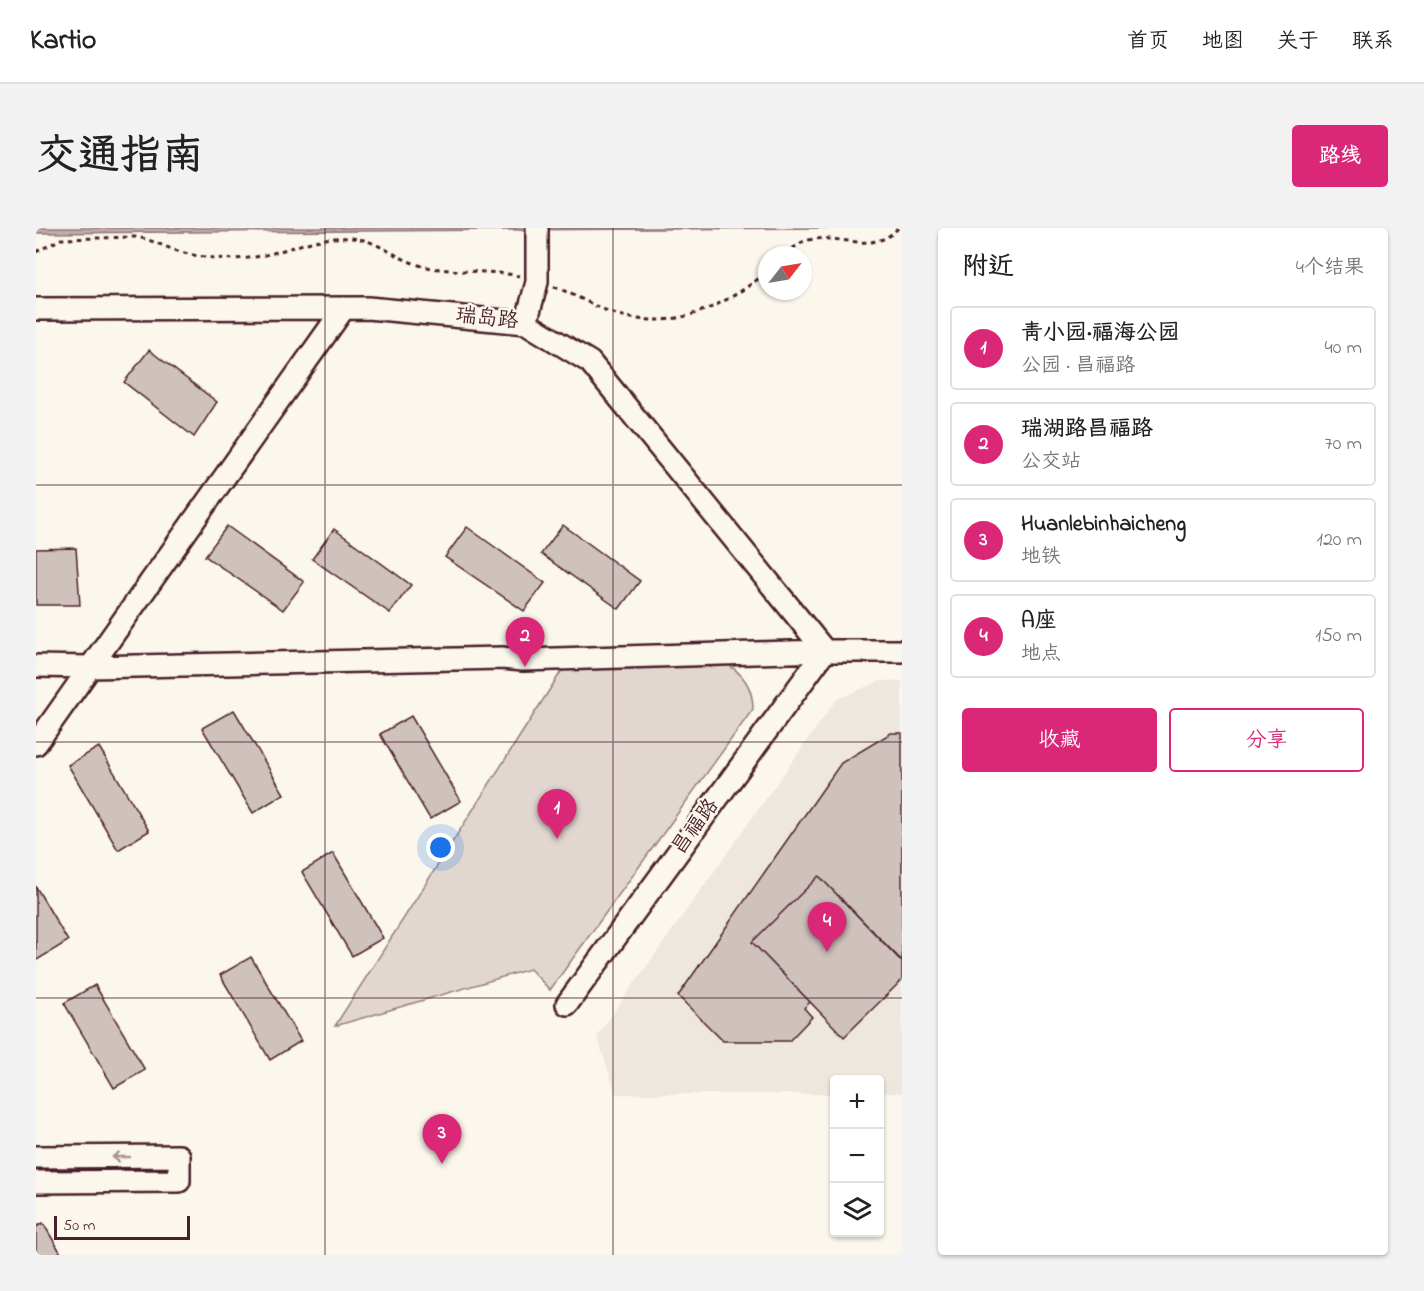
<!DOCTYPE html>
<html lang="zh">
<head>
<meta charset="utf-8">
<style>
	body { margin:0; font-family:"Indie Flower","LXGW WenKai TC",sans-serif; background:#f2f2f2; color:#222 }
	.controls { position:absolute; right:18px; bottom:18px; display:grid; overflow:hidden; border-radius:6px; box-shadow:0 2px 4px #0004 }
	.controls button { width:54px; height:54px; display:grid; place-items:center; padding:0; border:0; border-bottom:2px solid #e0e0e0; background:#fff; color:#222; font:30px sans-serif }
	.compass { position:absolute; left:722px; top:18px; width:54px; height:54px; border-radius:50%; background:#fff; box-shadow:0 2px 4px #0004; rotate:59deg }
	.scale { position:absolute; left:18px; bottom:15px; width:136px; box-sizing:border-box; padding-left:6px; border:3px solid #4a1f2b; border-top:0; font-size:16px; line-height:21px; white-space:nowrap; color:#4a1f2b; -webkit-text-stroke:4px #fbf7ec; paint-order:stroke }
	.you { position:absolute; left:405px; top:620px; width:21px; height:21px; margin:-15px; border:4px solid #fff; border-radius:50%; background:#1a73e8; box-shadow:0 0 0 9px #1a73e833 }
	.badge { display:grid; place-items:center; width:39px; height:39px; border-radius:50%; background:#db2777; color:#fff; font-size:20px; font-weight:700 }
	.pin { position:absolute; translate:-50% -50px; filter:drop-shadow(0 2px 3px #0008) }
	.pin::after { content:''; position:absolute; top:32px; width:21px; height:18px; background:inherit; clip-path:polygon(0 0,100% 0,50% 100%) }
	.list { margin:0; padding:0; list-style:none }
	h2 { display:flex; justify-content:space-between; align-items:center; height:78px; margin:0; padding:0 24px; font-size:26px }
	h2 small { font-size:20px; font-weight:400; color:#767676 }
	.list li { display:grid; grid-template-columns:39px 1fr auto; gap:18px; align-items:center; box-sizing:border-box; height:84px; margin:0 12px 12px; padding:0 12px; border:2px solid #e0e0e0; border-radius:6px }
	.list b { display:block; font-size:22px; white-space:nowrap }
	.list p { margin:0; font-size:20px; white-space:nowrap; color:#767676 }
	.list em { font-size:20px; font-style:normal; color:#767676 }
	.actions { display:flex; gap:12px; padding:18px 24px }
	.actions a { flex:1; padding:14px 0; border:2px solid #db2777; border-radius:6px; text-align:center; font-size:21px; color:#db2777 }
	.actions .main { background:#db2777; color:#fff }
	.icon { flex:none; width:33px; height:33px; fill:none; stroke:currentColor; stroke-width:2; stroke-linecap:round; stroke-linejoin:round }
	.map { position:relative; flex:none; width:866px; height:1027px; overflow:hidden; border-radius:6px }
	header { display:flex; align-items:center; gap:36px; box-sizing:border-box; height:84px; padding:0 30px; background:#fff; border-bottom:2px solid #e0e0e0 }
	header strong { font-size:28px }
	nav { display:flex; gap:33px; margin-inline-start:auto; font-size:21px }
	.intro { display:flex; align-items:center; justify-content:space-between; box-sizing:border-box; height:144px; padding:0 36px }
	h1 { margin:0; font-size:42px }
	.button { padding:15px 27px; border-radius:6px; background:#db2777; color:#fff; font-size:21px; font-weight:700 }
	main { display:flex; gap:36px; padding:0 36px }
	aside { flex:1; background:#fff; border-radius:6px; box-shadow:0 2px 4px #0004 }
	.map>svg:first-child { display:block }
	.built { fill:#eee7de }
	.green { fill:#e2d7d0; stroke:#967b7e; stroke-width:1.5 }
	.water { fill:url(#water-ripples); stroke:#907477; stroke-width:1.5 }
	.building { fill:#cfc2bc; stroke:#4a1f2b; stroke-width:1.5 }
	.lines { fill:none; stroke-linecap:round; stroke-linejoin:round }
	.minor-casing { stroke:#4a1f2b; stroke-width:26 }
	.path { stroke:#4a1f2b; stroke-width:3; stroke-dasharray:4.5 4.5; stroke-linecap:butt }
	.minor { stroke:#fbf7ec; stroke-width:21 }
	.oneway { stroke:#ab9695 }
	.grid { fill:none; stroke:#4a1f2b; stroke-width:1.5; stroke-opacity:0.55 }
	.labels { text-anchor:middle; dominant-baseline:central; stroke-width:5; stroke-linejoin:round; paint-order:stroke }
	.street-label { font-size:21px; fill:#4a1f2b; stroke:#fbf7ec }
</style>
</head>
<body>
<header>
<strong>Kartio</strong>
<nav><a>首页</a><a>地图</a><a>关于</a><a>联系</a></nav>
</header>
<div class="intro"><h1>交通指南</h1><a class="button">路线</a></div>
<main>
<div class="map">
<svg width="866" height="1027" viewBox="0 0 866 1027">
	<defs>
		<pattern id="water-ripples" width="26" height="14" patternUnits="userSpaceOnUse" patternTransform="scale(1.5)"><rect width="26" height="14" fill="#bfadaa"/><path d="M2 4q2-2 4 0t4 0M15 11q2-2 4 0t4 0" fill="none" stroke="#9d8c8b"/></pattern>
	</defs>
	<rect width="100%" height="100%" fill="#fbf7ec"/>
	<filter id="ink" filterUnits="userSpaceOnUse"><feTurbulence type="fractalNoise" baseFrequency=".0167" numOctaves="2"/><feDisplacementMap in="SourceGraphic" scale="12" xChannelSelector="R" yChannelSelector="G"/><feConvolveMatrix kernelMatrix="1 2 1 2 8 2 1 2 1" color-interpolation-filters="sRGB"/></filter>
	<g filter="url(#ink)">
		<!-- built -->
		<path class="built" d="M843,453H866V865H844V852H798V866H580L561,808L800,472Z"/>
		<!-- green -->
		<path class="green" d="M687,434C707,444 717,459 717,481L514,762L494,741L299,798L528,439Z"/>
		<!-- water -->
		<path class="water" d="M0,0H792L0,5Z"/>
		<!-- building -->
		<path class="building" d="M113,122L181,174L158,209L88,154Z
			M527,297L604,353L583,381L505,326Z
			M191,298L268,354L247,382L169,328Z
			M431,299L509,355L488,383L409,329Z
			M298,301L375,357L354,385L276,331Z
			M40,320L44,377H0V321Z
			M198,482L248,566L217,585L166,500Z
			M375,488L425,573L394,591L344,506Z
			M855,505H866V733L783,648L716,714L774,774L768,780L776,789L753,813H687L642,768L805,535Z
			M63,519L113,603L82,622L32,537Z
			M297,625L347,710L316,728L266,644Z
			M783,648L866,734V752L808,809L716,714Z
			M0,659L32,713L1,732L0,730Z
			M215,729L265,813L234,832L184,747Z
			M59,757L109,842L78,860L28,775Z
			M7,995L26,1027H0V999Z"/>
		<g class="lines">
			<!-- minor casing -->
			<g class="minor-casing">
				<path id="minor" d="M0,81L332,80L490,95L554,134L789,423
					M490,95L501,54V0
					M0,438L54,439L466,430L487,432L789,423H866
					M0,516L308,80
					M531,776L789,423
					M0,929L143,928V953L0,954"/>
			</g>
			<!-- path -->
			<path class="path" d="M0,24L25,11L100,9C114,11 126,18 139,22C161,30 189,32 212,30C248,26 277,7 315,10C340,11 359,30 383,37C416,46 450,41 483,48
				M750,27C755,22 761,16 769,13C801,3 836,29 862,0
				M518,59C538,66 557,78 577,85C635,105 686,80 731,44"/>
			<!-- minor -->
			<use href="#minor" class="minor"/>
		</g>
		<!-- one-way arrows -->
		<defs><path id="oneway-shaft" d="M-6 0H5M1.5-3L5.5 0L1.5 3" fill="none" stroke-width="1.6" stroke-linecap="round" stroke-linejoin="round" transform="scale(1.5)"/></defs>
		<use class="oneway" href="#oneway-shaft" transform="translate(85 929) rotate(180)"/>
	</g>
	<!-- grid -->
	<path class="grid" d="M289,0V1027M577,0V1027M0,257H866M0,514H866M0,770H866"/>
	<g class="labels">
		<!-- street labels -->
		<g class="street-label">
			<text transform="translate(451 91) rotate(6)">瑞岛路</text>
			<text transform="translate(660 599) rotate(-54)">昌福路</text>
		</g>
	</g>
</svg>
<div class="controls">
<button>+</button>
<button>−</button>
<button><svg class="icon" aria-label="layers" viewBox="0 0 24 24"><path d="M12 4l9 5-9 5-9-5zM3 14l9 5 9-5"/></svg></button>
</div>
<svg class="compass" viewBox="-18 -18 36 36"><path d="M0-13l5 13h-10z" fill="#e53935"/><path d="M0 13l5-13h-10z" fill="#767676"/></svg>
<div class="scale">50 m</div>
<div class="you"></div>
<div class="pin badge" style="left:521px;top:611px">1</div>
<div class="pin badge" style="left:489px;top:439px">2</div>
<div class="pin badge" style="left:406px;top:936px">3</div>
<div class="pin badge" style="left:791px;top:724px">4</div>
</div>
<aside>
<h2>附近<small>4个结果</small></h2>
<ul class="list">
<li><span class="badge">1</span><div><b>青小园·福海公园</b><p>公园 · 昌福路</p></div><em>40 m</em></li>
<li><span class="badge">2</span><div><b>瑞湖路昌福路</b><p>公交站</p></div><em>70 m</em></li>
<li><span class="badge">3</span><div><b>Huanlebinhaicheng</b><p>地铁</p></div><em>120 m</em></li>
<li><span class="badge">4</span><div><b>A座</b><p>地点</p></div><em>150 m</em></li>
</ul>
<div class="actions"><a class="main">收藏</a><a>分享</a></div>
</aside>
</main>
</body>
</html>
